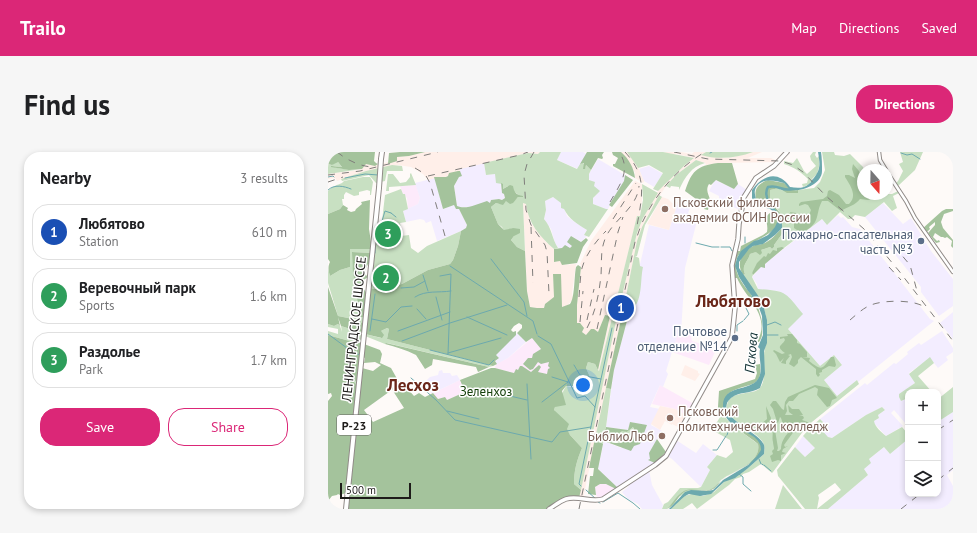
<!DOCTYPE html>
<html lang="en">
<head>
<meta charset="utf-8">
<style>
	body { margin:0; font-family:"PT Sans",sans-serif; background:#f6f6f6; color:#202124 }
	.controls { position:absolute; right:12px; bottom:12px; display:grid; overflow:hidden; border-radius:8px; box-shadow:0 2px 6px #0003 }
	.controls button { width:36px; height:36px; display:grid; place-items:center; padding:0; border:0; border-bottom:1px solid #e0e0e0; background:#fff; color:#202124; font:20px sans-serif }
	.compass { position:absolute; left:529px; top:12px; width:36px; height:36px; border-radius:50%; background:#fff; box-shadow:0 2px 6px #0003; rotate:160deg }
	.scale { position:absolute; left:12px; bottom:10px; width:71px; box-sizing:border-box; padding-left:4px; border:2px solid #1e1c1a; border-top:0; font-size:11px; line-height:14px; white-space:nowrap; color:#1e1c1a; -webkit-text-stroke:3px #fff; paint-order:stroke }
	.you { position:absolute; left:255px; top:233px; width:14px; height:14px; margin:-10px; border:3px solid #fff; border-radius:50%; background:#1a73e8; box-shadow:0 0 0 6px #1a73e833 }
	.badge { display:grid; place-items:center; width:26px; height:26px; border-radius:50%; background:#db2777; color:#fff; font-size:13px; font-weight:700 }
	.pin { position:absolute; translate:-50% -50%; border:2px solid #fff; box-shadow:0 1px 4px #0006 }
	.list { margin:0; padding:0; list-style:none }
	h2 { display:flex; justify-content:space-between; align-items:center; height:52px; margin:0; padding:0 16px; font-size:17px }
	h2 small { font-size:13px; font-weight:400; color:#757577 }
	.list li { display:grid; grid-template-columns:26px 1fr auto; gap:12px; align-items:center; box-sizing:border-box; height:56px; margin:0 8px 8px; padding:0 8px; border:1px solid #e0e0e0; border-radius:16px }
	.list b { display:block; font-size:15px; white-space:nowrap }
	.list p { margin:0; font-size:13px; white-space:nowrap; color:#757577 }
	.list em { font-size:13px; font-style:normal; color:#757577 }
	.actions { display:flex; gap:8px; padding:12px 16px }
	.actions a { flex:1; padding:9px 0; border:1px solid #db2777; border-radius:16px; text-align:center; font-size:14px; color:#db2777 }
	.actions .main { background:#db2777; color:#fff }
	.icon { flex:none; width:22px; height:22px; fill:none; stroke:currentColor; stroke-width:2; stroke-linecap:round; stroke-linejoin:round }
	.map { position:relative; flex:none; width:625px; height:357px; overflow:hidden; border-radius:16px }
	header { display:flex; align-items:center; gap:24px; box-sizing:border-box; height:56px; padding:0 20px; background:#db2777; color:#fff }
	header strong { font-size:19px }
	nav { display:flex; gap:22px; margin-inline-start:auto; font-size:14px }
	.intro { display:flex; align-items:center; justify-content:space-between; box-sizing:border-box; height:96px; padding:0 24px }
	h1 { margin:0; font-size:28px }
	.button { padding:10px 18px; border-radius:16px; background:#db2777; color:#fff; font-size:14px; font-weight:700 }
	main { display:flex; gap:24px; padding:0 24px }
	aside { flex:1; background:#fff; border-radius:16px; box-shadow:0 2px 6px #0003 }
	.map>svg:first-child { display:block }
	.commercial { fill:#fdeafb }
	.industrial { fill:#f3edff }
	.built { fill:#ffefe9 }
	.green { fill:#c8e0c2 }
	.forest { fill:#a4c39c }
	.water { fill:#6ca9ae }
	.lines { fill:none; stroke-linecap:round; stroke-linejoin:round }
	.stream { stroke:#6ca9ae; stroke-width:1 }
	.river { stroke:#6ca9ae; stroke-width:2.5 }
	.secondary-casing { stroke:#918b88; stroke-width:4.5 }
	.primary-casing { stroke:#918b88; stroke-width:5.5 }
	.highway-casing { stroke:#918b88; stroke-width:6 }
	.secondary { stroke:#fff; stroke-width:2.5 }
	.primary { stroke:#fff; stroke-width:3.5 }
	.highway { stroke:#fff; stroke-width:4 }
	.rail { stroke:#7f7d7b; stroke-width:1; stroke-dasharray:7 7; stroke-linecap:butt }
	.highway-bridge-casing { stroke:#918b88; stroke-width:6; stroke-linecap:butt }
	.highway-bridge { stroke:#fff; stroke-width:4 }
	.education-dot { fill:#8d6e63; stroke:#fff; stroke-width:1.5 }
	.service-dot { fill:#5c6f8a; stroke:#fff; stroke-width:1.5 }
	.labels { text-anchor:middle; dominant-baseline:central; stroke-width:3; stroke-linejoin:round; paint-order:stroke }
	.shield { fill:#fff; stroke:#62605f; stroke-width:1 }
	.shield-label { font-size:12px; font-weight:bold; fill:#1e1c1a }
	.education-label { font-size:13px; fill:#785e54; stroke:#fff; text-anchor:start }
	.service-label { font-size:13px; fill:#4e5e75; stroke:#fff; text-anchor:end }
	.street-label { font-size:13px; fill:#1e1c1a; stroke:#fff }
	.park-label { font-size:13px; fill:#17410c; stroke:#fff }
	.water-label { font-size:14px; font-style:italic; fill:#153437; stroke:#fff }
	.district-label { font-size:17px; font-weight:bold; fill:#6b271a; stroke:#fff }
</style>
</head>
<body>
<header>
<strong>Trailo</strong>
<nav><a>Map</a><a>Directions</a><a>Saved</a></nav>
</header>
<div class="intro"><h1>Find us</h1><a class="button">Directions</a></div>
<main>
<aside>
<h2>Nearby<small>3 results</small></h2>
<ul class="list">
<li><span class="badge" style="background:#1a4fb4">1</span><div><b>Любятово</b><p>Station</p></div><em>610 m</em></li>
<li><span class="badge" style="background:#2e9e5b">2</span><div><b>Веревочный парк</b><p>Sports</p></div><em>1.6 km</em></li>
<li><span class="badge" style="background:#2e9e5b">3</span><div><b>Раздолье</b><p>Park</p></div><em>1.7 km</em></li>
</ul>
<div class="actions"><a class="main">Save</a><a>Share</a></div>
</aside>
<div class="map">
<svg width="625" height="357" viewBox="0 0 625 357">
	<rect width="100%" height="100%" fill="#fefaf8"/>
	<!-- commercial -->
	<path class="commercial" d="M88,33L92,46L90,52L80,57L79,46L75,42L72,34Z
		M362,180L364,189L373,192L379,191L380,196L387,200L381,213L344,200L350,181Z
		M204,186L213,197L204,206H200L196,212L202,218L209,210H221L222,216L219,222L209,220L213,215L203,220L192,214L190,218L186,221L167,216L168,212L180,206Z
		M132,228L137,240L119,248L117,245L110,247L105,241Z
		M332,233L366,252L359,264L347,257L324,252Z
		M272,332H278L288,337L271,347L268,343L267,335Z"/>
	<!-- industrial -->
	<path class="industrial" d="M233,0H255L259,2L250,17L229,8Z
		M270,7L297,23L296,29L280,57H278L265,52V46L269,42L260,25L261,22Z
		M156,11L158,23L167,22L173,31L174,41L176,42L177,46L174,48L171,47L163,48L162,51L148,53L143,55H131L129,54L126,34L131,25L132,17Z
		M321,14L335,22L326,35L316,29L311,17Z
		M107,26L115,57L126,53L131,57L139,73L138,76L133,79L109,89L103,69L98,71L96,68L92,67L78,70L75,59L90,52L92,46L87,31Z
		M387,28L406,37L410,32L419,38L415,45L412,58L394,50L391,46V44L381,39Z
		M225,45L234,51L239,64L244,68L259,78L256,83L259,84L253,90L243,84L244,94L242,96L236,95L231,97L227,91L223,77L216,67L218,58L217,49Z
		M350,50L362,56L360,61L370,65L357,116L353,181H350L338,219L340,222L335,235L332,233L322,255L332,257L323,273L334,279L323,298L327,311L290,336L270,317L276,289L293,296L306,294L319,274L302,270L300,278L278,275L286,218L300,165L321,73L341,78Z
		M555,51L575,72L583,66L603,99L625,127V154L611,164L593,140V135L537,65Z
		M510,63L513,66L515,65L524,75L532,77L602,167L606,169L530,230L529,228L509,244L496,228L514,213L506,203L492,214L460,177L474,162L451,139L430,138L429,132L424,125L433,115L436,114L439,110L494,67L499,73Z
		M625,160V187L612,171Z
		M614,179L625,196V200L618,205L620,208L610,216L602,206L581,221L587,231L572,242L573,249L580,246V271L578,272L566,258L563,261L575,274L558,284L546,271V269L551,266L550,263L557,258L554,255L538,263L504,286L500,285L496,282L491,275L495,270L492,267L537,231L539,233L566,211L568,212L580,202L579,200L591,191L593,193Z
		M189,181L198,190L180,206L169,212L167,210L171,206L168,203L171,199Z
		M114,218L115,221H122L124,224L129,223L132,228L105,241H103L98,229L102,225L110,223L111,219Z
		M625,260V318L619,323L625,334V355L623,357H500L540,323L536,317L541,307L556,295L562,302L580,287V342H610V272L612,270L611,269Z
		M475,284L487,296L477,305L467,295Z
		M348,288L368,301L375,292L389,303L379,315L382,318L373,335L344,307L339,304Z
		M321,318L324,333L335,353L334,357H314L310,352L300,347L294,340L300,335L302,331Z"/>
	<!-- built -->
	<path class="built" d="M97,0H212L210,2L200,1L132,17V19H130L118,25H106L107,26L100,28L95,22L83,15L70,13L38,19L9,29L7,26L0,27V22L32,18L38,12L50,13L60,10V11L69,7L68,5L81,4Z
		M293,0H299L308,12L311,17L316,29L315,31L307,26V21L302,11Z
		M335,0H353L364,2L366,0H378L375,2L397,6L406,5L425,0H434L420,6H443L449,9L447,10L390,11L378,13L377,11L368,8L348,23L338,34L322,59L314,75L309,89L296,154L302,156L300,165L294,163L255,346H251L288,169L309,81L315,66L330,39L357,13L366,6L349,2H343Z
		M307,29L314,32V48L312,64L309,65L271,219L270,218L282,164L277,163L270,180L258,183L254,180L249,171V153L253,113L252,112L263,89Z
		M334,45L340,47L344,51L350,50L341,78L319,72Z
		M195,51H198L203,71L218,90L226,97V110L232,109L235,113L248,112L244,141L245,147L239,154L234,155L233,147L225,122L227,145L217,152L216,156H209L202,155L199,139Z
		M357,213L370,219V221L372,222L367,229L353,223Z
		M332,254L347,257L359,264L352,276L344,272V273L337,269L332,278L323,272Z"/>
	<!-- green -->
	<path class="green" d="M212,0H233L229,8L249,17L252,12L255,11L256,12V17L257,16L258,13L263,18L261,22V28L267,30L266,34L272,39L265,46V52L278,57H280L261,85L256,83L259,78C249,72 241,67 236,57L233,56V51L225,45L217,49L218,58L216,67C224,76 224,87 230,96L226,97C212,85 200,71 198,52L195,51L197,99L189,95L183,88L186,84L185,76L176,79L174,75L170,72L163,55L168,51L172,52L178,49L187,48L190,45H194L185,39V34H180L175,37L174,32L168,31L167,22L158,23L156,11L200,1L210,2Z
		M299,0H335L366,6L357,13L330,39L325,37L335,21L321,13L310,16Z
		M378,0H425C409,6 390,8 373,3Z
		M485,0H488L487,3L489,6L491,4V15L489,22L484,27L482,32L475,35L474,32L479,31L480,27C473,20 466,15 456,12V9L465,11L469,6L476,19L479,22L488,14L483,8L482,4Z
		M494,0H506L507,3L516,4L522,2L535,15L536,18H535V42H564L570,39L571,41L565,44L569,56L564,59L556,50L537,65L527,63L523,67H520L512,60L499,73L494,67L456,96L440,104L424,121L425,123L424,125L430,137C459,139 457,140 475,162L460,177L492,214L506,203L514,213L496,228L509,244L529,228L531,232L479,274L445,320L444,321L433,312L421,320L415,322L413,325L407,327L401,333L369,357L364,351L355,357H343C352,349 354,342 367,342C370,342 372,341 376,342L373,343L375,344L386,340L396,330L419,317L436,302C436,299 437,296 436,293C433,280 399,270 399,256C398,237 426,244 432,236C438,228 436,214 436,204C436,199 437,196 438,192C439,189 438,186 438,183C438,181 439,179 439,177C440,153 427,142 415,123L417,122C413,113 420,110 422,102L442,95L444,97L446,95V93L454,82V66L451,59L442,49V38L451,36L453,38L470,40V38L486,36L492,30L497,18Z
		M572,0H595L587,18L570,34L568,31L570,29L575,19L571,12L575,10Z
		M368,8L377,11C363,15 357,25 351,38V35L343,34L342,36L338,34L348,23Z
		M7,10H10L14,15L4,14C13,18 24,18 34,17L0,22V12L4,13Z
		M64,13L74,14L75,19H59L57,29L48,31L41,23L14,29L13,27L38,19Z
		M83,21L88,33L61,35V39H58L60,22H65L72,31L78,30L82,25V22Z
		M35,25H42L45,30L43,43H42V39L39,38L31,40V43L26,44L18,40L16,43V47H14L15,53L12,57L0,62V39C5,34 9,33 14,31L16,29Z
		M314,32L330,41L315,66L309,81L288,169L253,338L246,332C246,318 249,308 254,296L242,283L226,258L227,255L238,234L244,235L262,225L258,216L260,210L267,212L270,218L271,219L309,64H312L315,48Z
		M73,37L75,42H77L80,57L75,59L78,70L72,71L73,76L70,78L71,83L73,84L81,83L83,96L90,101L99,94L133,79L130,94L125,108L122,112L100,118L74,132L69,133H59L47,137L42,136L47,94L54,69L57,43Z
		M331,43L334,45L317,73L309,104H307L311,106L312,114L315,115C312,128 315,146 305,157H301L300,155L296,154L309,89L314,75Z
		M22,97H44V101L25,100C24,114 26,142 34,153L32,165H37L29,238L26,230L29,227L33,191L25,190L0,183V179L10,182V177L0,175V172L6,174L10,172L12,174L14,180L13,174L29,179V169L25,167L10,164L0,131V117L2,124L12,118L22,115Z
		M59,176L61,177L59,187L165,214L161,215L59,191L57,192L37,184V182L53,186V179Z
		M602,205L606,211L590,224L604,240H580V246L573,249L571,245V242L587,231L581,222Z
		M625,235V260L611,269L612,270L610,272V247Z
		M278,236L283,237L278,275L276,280C281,282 289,282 294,278L299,280L305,275L306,276L292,291L288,290L285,291L279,288L276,284L275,292L272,290L266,291Z
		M554,255L557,258L550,263L551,266L546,269C547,275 553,280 558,284L574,275L580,282V287L562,302L556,295L541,307L543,311L536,317L540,323L500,357H489L513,338L507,331L490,343L491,346L489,357H477L450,324L449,318L467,295L477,305L487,296L475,284L482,276L492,267L495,270L491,275L500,285L504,286L538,263Z
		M394,262L404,273L430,292C434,311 405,319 393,328C390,331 388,335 384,337C380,339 377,338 372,338C369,339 351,343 349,346C346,349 343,353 339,357H334L336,352L340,350L352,336H370L373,335L382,318L379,315L389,303L398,306L405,300L402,288L384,278Z
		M455,333L474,357H447Z"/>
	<!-- forest -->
	<path class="forest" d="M0,0H47L46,9L48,11L50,12L47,14L38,12L34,17L21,18L3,15V14L14,15L10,10L4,13L0,12Z
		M72,0H97L81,4L69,5V9L60,12L61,1Z
		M259,0H276L274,3L275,6L274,7L270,6L263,18L258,13L257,17H255L256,11L252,12Z
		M284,0H293C301,7 306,16 307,26L285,14V12H287L290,6L285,3Z
		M390,11H404L410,32L406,37L388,28L383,33L381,32C377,39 381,42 382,48C383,51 380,56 380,58L376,57L378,51L368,47L357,39C364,19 368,14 390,11Z
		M525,12L531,19L532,23L535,24V42H545L543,47L540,48L532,47C528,53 519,55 513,59L500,49H494C487,62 493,70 477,79C474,81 472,83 468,82L469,78L466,76V68L462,60L468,61L476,65L481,63L483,58L480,53L477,52L471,54V52L473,50L495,47L499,44L500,39L502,38L511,43L518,52H521C530,44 522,33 517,25V23H521L527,26L524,17Z
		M130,19H132L134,24L131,25L126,34L129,54C138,58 149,52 159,49L162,51L163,48L171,47L174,48L177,46L176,42L174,41L173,31L175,32V37L182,33L185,34C186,40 188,43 195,44V45H190L185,51L182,52L178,49L175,53L168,51L163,55L170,72L176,78L185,76L192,77V81L186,84L183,88L189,95L197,99L199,139L202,155L209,156H216L217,152L226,145L225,122H233L234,155L242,152C247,146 246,125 248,115L250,113L253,115L249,153V171H252L256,176L254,180L258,183L263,177H266L270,180L277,163L282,164L270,218L267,212L260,210L258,216L262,225L257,234H238L234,239L238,253L227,255L226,258L241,272L239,277L242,283L254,296C249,308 246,318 246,332L253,338L251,346L244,345L220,357H19L27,278L29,276L28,274L34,216L45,219L53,213L47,210L36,211L37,206L35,205L36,192L52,198L54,202L52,211L63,216L72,232L36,258L45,270L76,256L65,239L71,235L74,238L78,235L86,244L91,241L97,245L105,241L110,247L117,245L119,248L137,240L132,228L163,216H167L186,221L188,217L190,218L192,214H194L203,220L211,213L213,215L210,220L219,222L220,217L222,216L220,214L221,210L213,212L210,210L205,217L202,218L195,212L200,206H204L205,202L213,197L204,186L198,190L189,181L194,176V173L191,171L186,174L183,178L185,180L188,179V183L168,203L171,206L167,209L169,212L165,214L59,187L61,177L59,176L53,179L56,183L54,186L37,182L42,136L47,137L59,133H69L74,132L100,118L122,112L125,108L130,94L133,79L138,76L139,73L131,57H128L126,53L115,57L106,25H118L120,24L121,21Z
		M297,23L305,28L284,55L281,53L296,29Z
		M440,28L456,31C461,36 463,39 470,38V41H459L451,36L442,38V49L453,62L454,67C448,55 440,53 428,48C426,37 429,32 440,28Z
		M42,48L41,77L44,97H22V115L12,118L2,124C0,118 0,114 2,110L0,107V62L12,57L15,53L20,56L19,58L23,60L27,59L28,57L34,52L33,50Z
		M618,57H625V59L616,62L613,70L615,76L625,88V96L623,94L624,89L619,85L617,86L615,85H613L607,81L605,85L609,89L611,88L612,90L608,91L600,81L607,73V70L601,75L602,77L598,81L594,77L614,59Z
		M445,59C467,82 411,87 408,110C406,125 421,139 429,150C432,154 429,150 430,155C432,163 435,168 434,176C434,182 435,184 431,190H429C444,164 418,147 409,126H405L406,114L409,99H412L413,94L435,83L439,80C441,69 433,66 445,59Z
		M454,76V82L446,93V95L444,97L442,95L433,98L434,101L432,103L428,100L422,102C420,110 413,113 417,122L415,123C408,111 413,101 425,94C428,92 431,93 434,92C442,90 449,81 454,76Z
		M243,84L253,90L258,86L260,88L255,95L249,111L234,113L232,109L226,110V97L234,96L237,93L242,96L244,94L239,90Z
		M454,95L456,96L437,112V116L433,115L425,123L424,121L429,111L436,104L438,105L440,101L442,102L445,98L449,99V96Z
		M24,100L44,101L43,112H40L36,121L40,125L34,129L33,135L29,137L32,141L34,139L35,136C42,143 37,156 36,165H31L34,153L30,150L29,146L25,121Z
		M0,135L10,164L25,167L34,171V179H29L13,174L10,165L12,174L10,172L6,174L0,172Z
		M294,163L300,165L286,218L283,237L278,236Z
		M459,182H464L469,188V191L472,192L479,200V205H474L482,206L481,209C494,219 494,218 503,205H506L508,213L507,215L501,214L494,218V220L491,221L492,223L490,225L488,222V217L473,205L470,208V211L466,215L461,212L464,205L463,202L460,203L462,204L458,209V212L453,211L456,206L452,210L448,202L445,199L446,198L454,202L457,201C447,194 454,194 457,188L456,186L452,187V185L460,184Z
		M0,183L25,190L26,189L33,191L29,228L26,230L29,234L28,242L18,341L12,343L10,342L9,343L4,344L0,349V249L4,244L3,241L0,242Z
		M58,191L161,215L150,220L148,215L105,207L104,213L97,217L88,203C78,198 68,195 57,192Z
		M432,212C436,239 414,230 400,242L397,265C404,276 428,280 433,293C438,308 402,321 394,328C390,332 388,336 383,338C374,342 364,335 356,340C349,345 347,354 339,357C345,351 349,343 356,339C364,335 373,340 381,338C387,336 388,333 393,329C404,319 434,311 430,292C418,282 404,275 394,262H392L390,255L391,239L427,227L429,221L427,213Z
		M487,233L501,236L509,246L504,248L502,254L499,255L489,243L490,237L487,235L471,242L465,249H461L458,253L459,259L457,263H465L461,260L460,253L464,257H471L475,263L471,264H475L476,266L474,268L482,271L481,273H478L477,275L474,272L471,274L470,270L467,271V275L463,272V277L467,278L456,293L457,295L460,294L455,297L454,300L458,301L453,303V309L450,308L444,310L442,304L445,302L444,299L446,297C446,295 445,292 445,290C443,283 448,278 440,271L435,275L432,273L439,267L438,254L443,266L442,270L447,278L450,296L449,299H451L453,297C453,290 457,284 461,280H456L458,275L455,272L453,266L452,265L450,271L449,270L445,257L442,253L445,249H448L454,257L456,258L457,250L460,245Z
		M302,270L319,273L312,292L306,294L303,299L276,289V284L279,285V288L285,291H293L306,277L305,275L299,280L294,279L291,281L288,285H287V281L276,282L278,275L300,278Z
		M329,287L338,300L327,311L320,308L322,307L321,301Z
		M272,290L275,292L270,317L290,336L288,337L278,332H272L267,335L268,343L260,342L262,324H265L266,316H261L266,291Z"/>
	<!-- water -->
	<path class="water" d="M490,0H493C494,6 494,13 494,19C494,32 474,40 462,38L456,31C447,28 431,25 427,38C426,41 428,45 428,48C433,50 439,51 443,54C450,58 455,67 454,76L447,83L435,92L425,94L421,97L411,110V116L431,145L436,156L439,168V191L436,199L437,222L432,236C423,242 412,239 403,246C383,263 432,280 436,293C437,296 436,299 436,302L419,317L407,326L396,330L383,342L372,344L361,342C354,345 350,351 343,357H341L357,340L363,338L379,339L385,338L395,328L420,313L429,304L433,298C434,278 395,279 395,255C394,232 422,240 430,227C436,218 430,206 432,197L430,195L435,183L434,164L429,150L420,139L411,125L407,114L409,106L413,99L426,89L430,88L440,83L447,75L450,68L447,61L442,57L427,53L424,46V38C435,23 450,18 462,35C468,36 476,37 481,32C485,29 481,30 485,27C493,18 492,12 490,0Z"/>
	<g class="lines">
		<!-- stream -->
		<path class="stream" d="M382,1L384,0
			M573,1L579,3L584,2L592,7
			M0,25L5,24L6,25
			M17,26L37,22L50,23
			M0,38C6,32 16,34 23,37
			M63,61L68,65
			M417,85V91
			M368,91L384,95H391
			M393,95H402L404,99H406
			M47,101L48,89L57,59L63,61
			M163,107L196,150L199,164
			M122,114L205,169L209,182
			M95,123L100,139
			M112,124L123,122L120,202
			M73,136L86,135L97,129
			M87,145C98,138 110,141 123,139
			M108,145L114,168
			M89,157L98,167
			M139,165L179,183
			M44,167L58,170L73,155L84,154
			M416,168L421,162L418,156V150L425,144
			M439,173L447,170L453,173
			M42,179L47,142
			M70,179L122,160
			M409,179V173L415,169
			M0,182L23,199L32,203
			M438,183H450
			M210,184L223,192L249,246L257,244L267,255L251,332L253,334
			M74,189L122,171L179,153
			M102,198L161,213L166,208
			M120,201L173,186
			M246,213L252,223L273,227L267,255
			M224,225L240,230
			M83,226L108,248L127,268L224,290L232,280L263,275
			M273,227L284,176
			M199,232L203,307
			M182,244L199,248
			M214,250L240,230
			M119,259L151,267
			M399,283L400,280L404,278L405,271
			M385,298H389L398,284
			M431,307L433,312
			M434,312L435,313
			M436,313L443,319
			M411,322L415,325V332L423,339
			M258,338L268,347
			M270,350L272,351
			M275,350L290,341L305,351L312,357"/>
		<!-- river -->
		<path class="river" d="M442,55C440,48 436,41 440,35C451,32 453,40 464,37
			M402,243C408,237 418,238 427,234"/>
		<!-- secondary casing -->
		<g class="secondary-casing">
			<path id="secondary" d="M551,0L552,8L558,18
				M559,20L578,49L587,66L625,120"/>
		</g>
		<!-- primary casing -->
		<g class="primary-casing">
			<path id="primary" d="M221,357C226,354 232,349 238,347C250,343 263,351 275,347L327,313L338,304L404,185L407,156L404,113L410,87L411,72L416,45L428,26L446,14L459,0"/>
		</g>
		<!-- highway casing -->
		<g class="highway-casing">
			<path id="highway" d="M53,7L54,0
				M18,357L51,36"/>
		</g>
		<!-- secondary -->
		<use href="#secondary" class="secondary"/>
		<!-- primary -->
		<use href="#primary" class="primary"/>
		<!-- highway -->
		<use href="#highway" class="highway"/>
		<!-- rail -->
		<path class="rail" d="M9,0C19,8 31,14 44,15
			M206,0L199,12L196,23L198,58L203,73L217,93L219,100L221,142
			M297,0C320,25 314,44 309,74
			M346,0L380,7L453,9L465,13L475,20L498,44L536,77L571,119L625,189
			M87,16L97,22L102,31L117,84
			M0,23L32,19L110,0
			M100,24L192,3L200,0
			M0,30L15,25
			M282,50C291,34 304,18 291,0
			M285,67L308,31
			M203,75L205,131
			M566,94L582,113L589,139
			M561,115L573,128
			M251,145C252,135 252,125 254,116C258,102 268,89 278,79
			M259,168L266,137
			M522,168C528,163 535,156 543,153C555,148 587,147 598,156
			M252,170L255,139
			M259,176C268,159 271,142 273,123C274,111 272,100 277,87C285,67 309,57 311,34
			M269,177L290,80L295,65
			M610,278L625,268
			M610,328L625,316
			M251,357L307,90C310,83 312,74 316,67C329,40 351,15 377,0
			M573,357L592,342"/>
		<!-- highway-bridge casing -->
		<g class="highway-bridge-casing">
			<path id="highway-bridge" d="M51,36L53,7"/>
		</g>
		<!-- highway-bridge -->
		<use href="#highway-bridge" class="highway-bridge"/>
	</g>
	<!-- markers -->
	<g class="education-dot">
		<circle cx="337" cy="57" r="4"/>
		<circle cx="342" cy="266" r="4"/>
		<circle cx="334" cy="284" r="4"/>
	</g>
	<g class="service-dot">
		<circle cx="593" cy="89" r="4"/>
		<circle cx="407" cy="186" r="4"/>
	</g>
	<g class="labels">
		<!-- shield labels -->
		<rect class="shield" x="9" y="263" width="34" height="20" rx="3"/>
		<g class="shield-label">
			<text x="26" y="273">Р-23</text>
		</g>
		<!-- education labels -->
		<g class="education-label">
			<text x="345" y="50">Псковский филиал<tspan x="345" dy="15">академии ФСИН России</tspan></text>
			<text x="350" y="259">Псковский<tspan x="350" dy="15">политехнический колледж</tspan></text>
			<text x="326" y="284" text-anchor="end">БиблиоЛюб</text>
		</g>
		<!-- service labels -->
		<g class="service-label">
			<text x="585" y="82">Пожарно-спасательная<tspan x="585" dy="15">часть №3</tspan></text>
			<text x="399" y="179">Почтовое<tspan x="399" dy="15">отделение №14</tspan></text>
		</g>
		<!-- street labels -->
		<g class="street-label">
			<text transform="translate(26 177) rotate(-84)">ЛЕНИНГРАДСКОЕ ШОССЕ</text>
		</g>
		<!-- park labels -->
		<g class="park-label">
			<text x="158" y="239">Зеленхоз</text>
		</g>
		<!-- water labels -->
		<g class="water-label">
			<text transform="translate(423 201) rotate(-85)">Пскова</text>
		</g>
		<!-- district labels -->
		<g class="district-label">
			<text x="405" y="149">Любятово</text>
			<text x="85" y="233">Лесхоз</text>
		</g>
	</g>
</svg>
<div class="controls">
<button>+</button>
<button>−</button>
<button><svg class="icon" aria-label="layers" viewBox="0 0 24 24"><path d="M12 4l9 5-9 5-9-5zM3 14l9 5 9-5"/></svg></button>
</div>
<svg class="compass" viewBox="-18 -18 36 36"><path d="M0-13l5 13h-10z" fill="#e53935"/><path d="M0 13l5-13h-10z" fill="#757577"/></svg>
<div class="scale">500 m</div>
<div class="you"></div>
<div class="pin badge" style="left:293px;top:156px;background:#1a4fb4">1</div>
<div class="pin badge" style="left:58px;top:126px;background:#2e9e5b">2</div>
<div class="pin badge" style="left:60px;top:82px;background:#2e9e5b">3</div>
</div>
</main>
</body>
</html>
